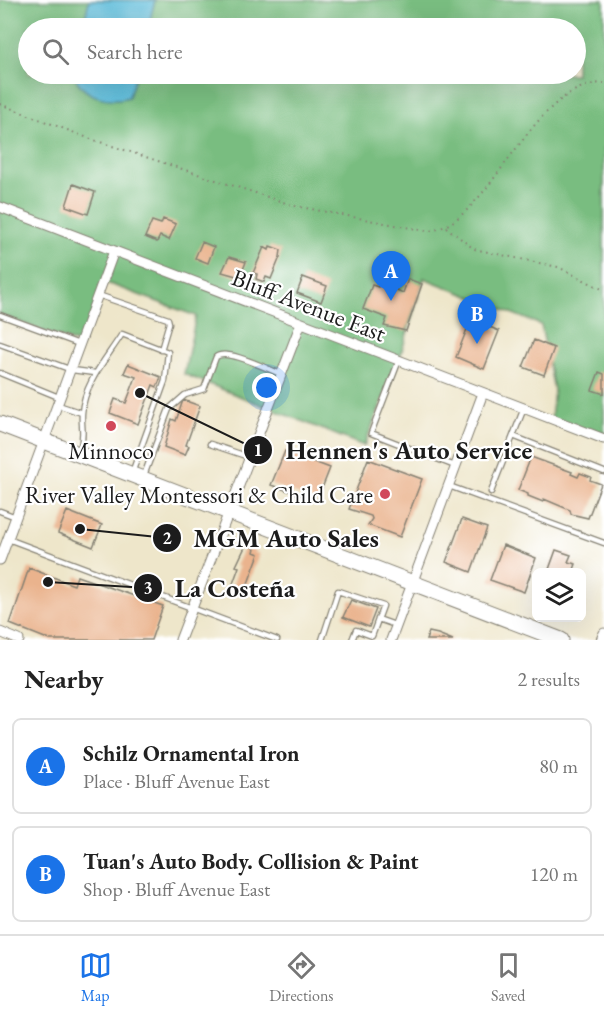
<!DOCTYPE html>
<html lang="en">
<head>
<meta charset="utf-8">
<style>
	body { margin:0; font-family:"EB Garamond",serif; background:#f6f6f6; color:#222 }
	.controls { position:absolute; right:18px; bottom:18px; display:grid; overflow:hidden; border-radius:9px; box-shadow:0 6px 24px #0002 }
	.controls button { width:54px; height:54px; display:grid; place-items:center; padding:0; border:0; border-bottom:2px solid #e0e0e0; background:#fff; color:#222; font:30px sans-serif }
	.you { position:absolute; left:267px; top:388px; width:21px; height:21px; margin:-15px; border:4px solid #fff; border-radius:50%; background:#1a73e8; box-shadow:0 0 0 9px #1a73e833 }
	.badge { display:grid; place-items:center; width:39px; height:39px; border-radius:50%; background:#1a73e8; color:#fff; font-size:20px; font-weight:700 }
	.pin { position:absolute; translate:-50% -50px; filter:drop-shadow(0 2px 3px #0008) }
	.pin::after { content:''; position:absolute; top:32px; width:21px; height:18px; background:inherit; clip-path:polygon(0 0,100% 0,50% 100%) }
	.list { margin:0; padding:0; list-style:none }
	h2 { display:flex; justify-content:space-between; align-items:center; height:78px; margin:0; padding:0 24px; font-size:26px }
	h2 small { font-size:20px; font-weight:400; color:#767676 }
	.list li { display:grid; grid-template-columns:39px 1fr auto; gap:18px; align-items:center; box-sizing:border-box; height:96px; margin:0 12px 12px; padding:0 12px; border:2px solid #e0e0e0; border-radius:9px }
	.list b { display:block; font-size:22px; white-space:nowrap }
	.list p { margin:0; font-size:20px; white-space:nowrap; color:#767676 }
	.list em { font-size:20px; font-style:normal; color:#767676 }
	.icon { flex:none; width:33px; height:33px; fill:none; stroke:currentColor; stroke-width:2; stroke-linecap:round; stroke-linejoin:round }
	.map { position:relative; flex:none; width:604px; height:640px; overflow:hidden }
	.search { position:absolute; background:#fff; box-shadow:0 6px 24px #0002; left:18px; right:18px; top:18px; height:66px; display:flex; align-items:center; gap:15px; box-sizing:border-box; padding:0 21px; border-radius:33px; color:#767676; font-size:22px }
	.sheet { height:294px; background:#fff }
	nav { display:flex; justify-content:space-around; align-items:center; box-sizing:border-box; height:84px; border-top:2px solid #e0e0e0; background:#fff; font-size:16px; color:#767676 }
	nav a { display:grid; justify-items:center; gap:3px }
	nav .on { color:#1a73e8 }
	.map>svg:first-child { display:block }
	.forest { fill:#79bd80; stroke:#4a6c4e; stroke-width:1.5; fill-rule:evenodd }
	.water { fill:#5cbcda; stroke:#3c6c7b; stroke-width:1.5 }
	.building { fill:#eab38d }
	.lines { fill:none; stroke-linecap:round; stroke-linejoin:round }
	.lane-casing { stroke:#858173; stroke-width:7 }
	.street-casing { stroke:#858173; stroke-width:11 }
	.primary-casing { stroke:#858173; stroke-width:17 }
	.path { stroke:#858173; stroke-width:2; stroke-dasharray:1.5 4.5; stroke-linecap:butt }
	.lane { stroke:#fff; stroke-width:4.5 }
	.street { stroke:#fff; stroke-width:9 }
	.primary { stroke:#fff; stroke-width:15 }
	.poi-dot { fill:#d1495b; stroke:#fff; stroke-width:2 }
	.labels { text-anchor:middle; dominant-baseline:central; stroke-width:4.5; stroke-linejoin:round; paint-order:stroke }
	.street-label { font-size:24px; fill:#1c1c1c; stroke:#fff }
	.poi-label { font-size:24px; fill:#1c1c1c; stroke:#fff }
	.leader { fill:none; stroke:#1c1c1c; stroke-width:2 }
	.callout-dot { fill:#1c1c1c; stroke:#fff; stroke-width:2 }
	.mark-label { font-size:18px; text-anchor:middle; font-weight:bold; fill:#fff }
	.callout-label { font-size:26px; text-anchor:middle; font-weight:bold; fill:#1c1c1c; stroke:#fff; stroke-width:4.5; stroke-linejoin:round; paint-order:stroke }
</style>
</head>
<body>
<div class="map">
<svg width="604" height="640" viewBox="0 0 604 640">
	<rect width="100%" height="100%" fill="#fff"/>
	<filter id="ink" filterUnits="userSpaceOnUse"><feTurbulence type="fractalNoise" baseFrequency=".0167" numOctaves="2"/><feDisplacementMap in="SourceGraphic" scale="12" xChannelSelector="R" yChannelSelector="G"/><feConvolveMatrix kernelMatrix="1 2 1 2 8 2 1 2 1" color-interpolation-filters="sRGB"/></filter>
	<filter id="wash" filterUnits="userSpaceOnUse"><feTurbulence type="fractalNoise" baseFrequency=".008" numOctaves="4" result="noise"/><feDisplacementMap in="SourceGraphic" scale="24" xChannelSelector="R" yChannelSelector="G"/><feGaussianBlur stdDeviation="1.35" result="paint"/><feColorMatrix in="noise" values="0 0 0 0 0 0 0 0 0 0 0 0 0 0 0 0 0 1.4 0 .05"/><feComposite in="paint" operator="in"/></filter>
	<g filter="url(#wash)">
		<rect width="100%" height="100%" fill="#eee6ca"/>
		<!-- forest -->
		<path class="forest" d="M0,0H604V439L551,419L554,390L541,325L424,278L399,360L364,446L184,374L196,316L104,282L81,345L0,315ZM28,28H576V74H28Z"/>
		<!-- water -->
		<path class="water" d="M89,0H155L148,28H83Z
			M74,74H136L129,97C108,103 82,97 74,74Z"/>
		<g id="blocks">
			<!-- building -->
			<path class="building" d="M73,184L95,192L88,214L66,206Z
				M163,219L176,224L169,240L160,236L157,242L145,237L152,221L161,224Z
				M202,242L214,247L208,263L195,258Z
				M270,246L281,250L280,257L271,279L266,277L264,282L256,279L257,274L253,273L264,247L269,250Z
				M229,257L246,262L240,277L222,272Z
				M303,277L327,286L321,302L297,293Z
				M408,279L422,284L406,331L384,326L387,318L363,309L372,285L378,287L380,282L403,293Z
				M471,319L499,331L484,369L456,357Z
				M534,340L554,348L544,375L523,367Z
				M128,364L161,377L157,387L153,385L138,424L110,413L115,399L126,403L136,377L124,373Z
				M599,372L604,374V394L592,390Z
				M183,400L200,406L186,445L189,446L185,455L164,447L172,419L176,421Z
				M285,451L330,468L317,501L271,485Z
				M531,457L572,472L571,474L578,477L580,473L591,477L590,480L601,484L588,518L571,514L570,510L544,499L543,502L528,496V494L518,490Z
				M368,459L422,479L400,537L368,525L372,519L371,516L349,509Z
				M67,511L102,525L93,547L58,533Z
				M462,519L487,528L471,572L446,562Z
				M246,545L255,548L254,552L259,554L244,594L231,589L239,567L236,566Z
				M503,545L536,558L524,592L490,580Z
				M556,550L571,555L568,562L576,564L573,572H548Z
				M29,568L74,585L77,576L163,606L151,640H50L10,624Z
				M351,600L376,609L369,627L343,617Z
				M429,632L438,634L453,640H426Z"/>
		</g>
	</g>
	<g filter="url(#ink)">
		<use href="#blocks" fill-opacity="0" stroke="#858173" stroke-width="1.5"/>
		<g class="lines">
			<!-- lane casing -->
			<g class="lane-casing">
				<path id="lane" d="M98,295L168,319L169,323L161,350
					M0,315L79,344
					M0,344L72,370L95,373
					M399,360L371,433L455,466
					M0,373L61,398
					M58,405L82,413
					M513,436L604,472
					M210,444L249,457
					M80,450C85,435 81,428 82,413C84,383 107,358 122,334L168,352L165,381L132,473
					M143,478L169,409L185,395L204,389L216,357C227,348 267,369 281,374
					M449,486L604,543
					M491,492L524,408
					M0,511L16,517
					M8,539L277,640
					M378,619L395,625
					M322,640L338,591L383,606L372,636L356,630L352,640"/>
			</g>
			<!-- street casing -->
			<g class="street-casing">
				<path id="street" d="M0,207L604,439
					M0,560L114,251
					M0,632L19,640
					M180,640L301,323
					M391,640L483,393
					M601,640L604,633"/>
			</g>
			<!-- primary casing -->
			<g class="primary-casing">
				<path id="primary" d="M0,424L561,640"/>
			</g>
			<!-- path -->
			<path class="path" d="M0,104L88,138L295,206L427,231C489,228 529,83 604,83
				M446,227L474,249L558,267L604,290"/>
			<!-- lane -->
			<use href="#lane" class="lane"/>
			<!-- street -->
			<use href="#street" class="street"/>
			<!-- primary -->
			<use href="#primary" class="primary"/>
		</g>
	</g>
	<!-- markers -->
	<g class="poi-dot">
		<circle cx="111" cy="426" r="6"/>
		<circle cx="385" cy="494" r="6"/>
	</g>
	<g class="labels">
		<!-- street labels -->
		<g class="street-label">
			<text transform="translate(309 305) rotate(21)">Bluff Avenue East</text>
		</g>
		<!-- poi labels -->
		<g class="poi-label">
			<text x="111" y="450">Minnoco</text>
			<text x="373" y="494" text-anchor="end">River Valley Montessori &amp; Child Care</text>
		</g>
	</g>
	<!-- callouts -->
	<path class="leader" d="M140 393L258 450M80 529L167 538M48 582L148 588"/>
	<g class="callout-dot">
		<circle cx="140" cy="393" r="6"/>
		<circle cx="80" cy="529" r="6"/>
		<circle cx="48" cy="582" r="6"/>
		<circle cx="258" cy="450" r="15"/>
		<circle cx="167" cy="538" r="15"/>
		<circle cx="148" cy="588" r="15"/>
	</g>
	<g class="mark-label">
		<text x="258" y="456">1</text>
		<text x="167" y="544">2</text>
		<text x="148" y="594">3</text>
	</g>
	<g class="callout-label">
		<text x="409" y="459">Hennen's Auto Service</text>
		<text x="286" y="547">MGM Auto Sales</text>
		<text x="235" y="597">La Costeña</text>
	</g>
</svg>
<div class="controls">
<button><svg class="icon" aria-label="layers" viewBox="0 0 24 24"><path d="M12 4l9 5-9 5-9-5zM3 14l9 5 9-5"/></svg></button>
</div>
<div class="you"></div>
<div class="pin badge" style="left:391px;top:301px">A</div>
<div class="pin badge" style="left:477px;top:344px">B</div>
<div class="search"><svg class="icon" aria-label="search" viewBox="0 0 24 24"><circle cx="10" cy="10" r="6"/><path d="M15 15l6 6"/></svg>Search here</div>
</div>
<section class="sheet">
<h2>Nearby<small>2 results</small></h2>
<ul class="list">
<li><span class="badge">A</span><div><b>Schilz Ornamental Iron</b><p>Place · Bluff Avenue East</p></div><em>80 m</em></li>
<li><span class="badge">B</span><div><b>Tuan's Auto Body. Collision &amp; Paint</b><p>Shop · Bluff Avenue East</p></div><em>120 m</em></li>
</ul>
</section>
<nav>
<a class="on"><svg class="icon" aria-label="map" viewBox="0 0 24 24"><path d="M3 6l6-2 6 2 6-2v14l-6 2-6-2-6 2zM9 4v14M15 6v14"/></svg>Map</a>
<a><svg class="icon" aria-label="directions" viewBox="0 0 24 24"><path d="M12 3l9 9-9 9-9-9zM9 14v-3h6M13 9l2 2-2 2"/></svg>Directions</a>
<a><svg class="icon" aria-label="saved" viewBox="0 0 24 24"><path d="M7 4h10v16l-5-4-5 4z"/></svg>Saved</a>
</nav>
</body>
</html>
